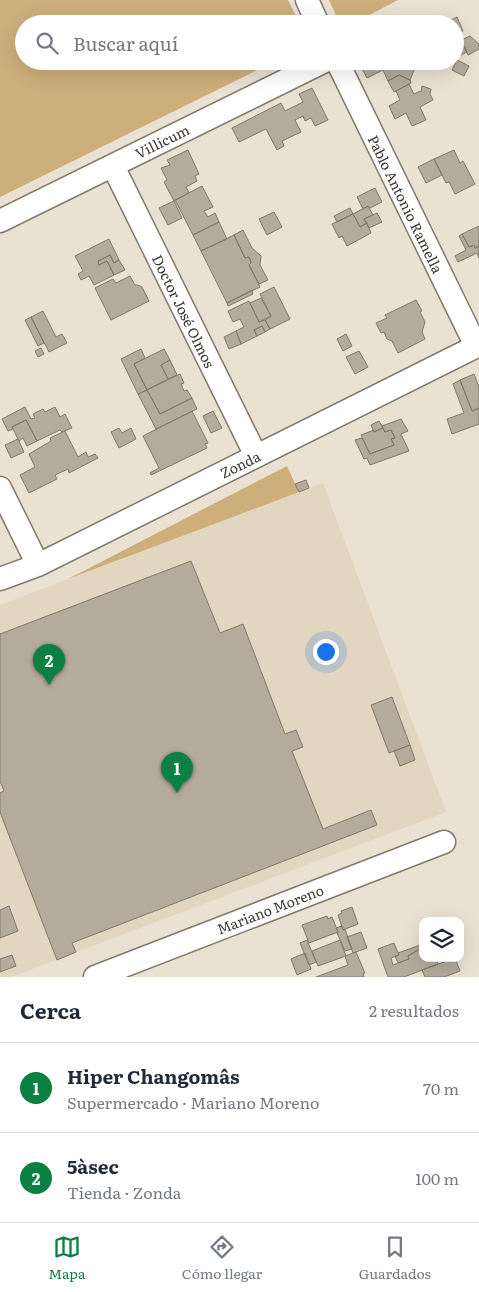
<!DOCTYPE html>
<html lang="es">
<head>
<meta charset="utf-8">
<style>
	body { margin:0; font-family:Literata,serif; background:#f2f2f3; color:#1f2937 }
	.controls { position:absolute; right:15px; bottom:15px; display:grid; overflow:hidden; border-radius:10px; box-shadow:0 5px 20px #0002 }
	.controls button { width:45px; height:45px; display:grid; place-items:center; padding:0; border:0; border-bottom:1px solid #e0e1e3; background:#fff; color:#1f2937; font:25px sans-serif }
	.you { position:absolute; left:325px; top:651px; width:18px; height:18px; margin:-12px; border:4px solid #fff; border-radius:50%; background:#1a73e8; box-shadow:0 0 0 8px #1a73e833 }
	.badge { display:grid; place-items:center; width:32px; height:32px; border-radius:50%; background:#0b8043; color:#fff; font-size:16px; font-weight:700 }
	.pin { position:absolute; translate:-50% -41px; filter:drop-shadow(0 1px 2px #0008) }
	.pin::after { content:''; position:absolute; top:26px; width:18px; height:15px; background:inherit; clip-path:polygon(0 0,100% 0,50% 100%) }
	.list { margin:0; padding:0; list-style:none }
	h2 { display:flex; justify-content:space-between; align-items:center; height:65px; margin:0; padding:0 20px; font-size:21px }
	h2 small { font-size:16px; font-weight:400; color:#747a83 }
	.list li { display:grid; grid-template-columns:32px 1fr auto; gap:15px; align-items:center; box-sizing:border-box; height:90px; padding:0 20px; border-top:1px solid #e0e1e3 }
	.list b { display:block; font-size:19px; white-space:nowrap }
	.list p { margin:0; font-size:16px; white-space:nowrap; color:#747a83 }
	.list em { font-size:16px; font-style:normal; color:#747a83 }
	.icon { flex:none; width:28px; height:28px; fill:none; stroke:currentColor; stroke-width:2; stroke-linecap:round; stroke-linejoin:round }
	.map { position:relative; flex:none; width:479px; height:977px; overflow:hidden }
	.search { position:absolute; background:#fff; box-shadow:0 5px 20px #0002; left:15px; right:15px; top:15px; height:55px; display:flex; align-items:center; gap:12px; box-sizing:border-box; padding:0 18px; border-radius:28px; color:#747a83; font-size:19px }
	.sheet { height:245px; background:#fff }
	nav { display:flex; justify-content:space-around; align-items:center; box-sizing:border-box; height:70px; border-top:1px solid #e0e1e3; background:#fff; font-size:14px; color:#747a83 }
	nav a { display:grid; justify-items:center; gap:2px }
	nav .on { color:#0b8043 }
	.map>svg:first-child { display:block }
	.built { fill:#e3d6c1 }
	.green { fill:#ceae7b }
	.building { fill:#b4ab9d; stroke:#81796c }
	.lines { fill:none; stroke-linecap:round; stroke-linejoin:round }
	.minor-casing { stroke:#827a6d; stroke-width:25 }
	.minor { stroke:#fff; stroke-width:22 }
	.labels { text-anchor:middle; dominant-baseline:central; stroke-width:4.5; stroke-linejoin:round; paint-order:stroke }
	.street-label { font-size:14px; fill:#3c3832; stroke:#fff }
</style>
</head>
<body>
<div class="map">
<svg width="479" height="977" viewBox="0 0 479 977">
	<rect width="100%" height="100%" fill="#eae1d2"/>
	<!-- built -->
	<path class="built" d="M323,483L446,812L11,977H0V605Z"/>
	<!-- green -->
	<path class="green" d="M0,0H288L300,24H24V61H276L0,197Z
		M329,0H398L352,24H340Z
		M287,466L299,492L68,579Z"/>
	<!-- building -->
	<path class="building" d="M457,17L463,31L458,34L455,24H453L451,20Z
		M470,36L479,44V49L468,55L461,40Z
		M460,37L467,52L455,58V39Z
		M457,60L469,66L464,76L452,70Z
		M367,61H379L383,70L367,78L360,65Z
		M386,61H412L410,66L415,68L410,80L399,75L388,81L383,70Z
		M399,75L410,80L411,83L394,92L388,81Z
		M409,84L414,94L420,91L421,92L422,86L431,89L430,94L433,100L420,107L426,120L412,126L406,113L395,119L389,106L400,100L396,91Z
		M312,88L328,120L315,126L311,118L305,121L303,116L295,120L301,132L282,141L284,146L277,150L266,129L239,142L232,128L281,103L285,111L303,102L299,94Z
		M188,150L199,174L195,176L197,181L186,187L189,193L174,201L164,182L167,180L161,168L170,165L167,160Z
		M454,150L460,163L463,161L475,184L455,194L449,182L446,183L434,159Z
		M434,159L442,175L426,183L418,167Z
		M202,186L213,207L204,211L208,217L215,213L219,222L193,235L175,200Z
		M375,188L382,202L370,208L368,206L363,209L357,197Z
		M174,201L182,218L168,225L159,208Z
		M368,206L373,215L364,219L367,223L360,227L353,214Z
		M350,208L353,214L337,222L334,216Z
		M274,212L282,227L267,235L259,219Z
		M377,213L382,222L369,228L364,219Z
		M353,214L360,227L367,223L371,233L347,246L342,236L339,238L332,224Z
		M219,222L227,239L201,251L193,235Z
		M479,226V246L475,248L474,245L469,247L462,234Z
		M243,230L252,248L261,256L260,265L268,280L259,284L249,265L251,263L250,259L249,257L245,258L234,235Z
		M462,234L469,247L474,245L475,248L479,246V258L477,253L458,262L455,256L466,250L459,236Z
		M234,235L245,258L249,257L250,259L251,263L249,265L260,287L227,303L201,251Z
		M109,239L119,260L114,263L110,255L98,261L99,265L107,261L114,275L94,285L89,276L81,280L78,274L83,271L75,256Z
		M110,255L114,263L119,260L125,270L114,275L107,261L99,265L98,261Z
		M130,276L135,285H138L142,287L149,301L111,320L95,288L113,279L116,283Z
		M274,287L290,319L270,329L265,320L271,316L260,294Z
		M252,290L253,294L228,306L227,303Z
		M261,298L271,316L259,322L250,303Z
		M416,300L422,311L420,312L425,322L422,332L425,339L398,353L392,341L387,339L384,332L381,333L376,323L387,318L385,315Z
		M249,301L259,322L265,320L270,329L265,332L262,326L254,330L257,336L241,344L236,331L244,327L240,319L233,322L228,311Z
		M43,311L56,337L62,334L67,343L49,352L31,317Z
		M31,317L44,343L38,346L25,320Z
		M262,326L265,332L257,336L254,330Z
		M236,331L241,344L229,349L224,337Z
		M346,334L352,346L343,351L337,339Z
		M41,348L44,354L38,357L35,351Z
		M141,349L145,358L134,364L147,390L138,394L121,359Z
		M164,349L170,360L161,365L168,379L147,390L134,364Z
		M359,351L368,367L355,374L346,357Z
		M170,360L177,375L168,379L161,365Z
		M180,374L184,383L181,384L184,391L187,390L192,398L160,414L147,390Z
		M474,374L479,387V408L472,411L460,380Z
		M460,380L472,411L479,408V424L452,434L447,419L464,413L453,384Z
		M147,390L160,414L192,398L197,409L156,429L138,394Z
		M25,407L31,419L35,418L33,414L43,409L45,412L55,407L60,417L65,414L72,428L62,432L60,430L37,441L26,420L12,427L13,429L8,431L2,419Z
		M192,411L208,443L205,444L207,448L151,475L150,473L159,468L143,436Z
		M213,411L222,428L211,433L203,416Z
		M401,419L408,431L401,434L409,451L370,465L367,458L364,459L355,440L362,438L370,454L394,445L391,439L395,438L391,430L385,432L382,426Z
		M26,420L37,441L27,446L23,438L19,441L12,427Z
		M379,421L383,428L374,432L371,425Z
		M119,428L122,433L131,428L136,439L119,448L111,432Z
		M383,428L385,432L391,430L395,438L391,439L394,445L370,454L361,435L374,430V432Z
		M65,431L78,457L86,452L88,457L95,454L98,458L69,473L68,469L55,475L57,479L29,493L20,475L35,467L29,454L51,441L50,438Z
		M18,439L24,452L11,458L5,445Z
		M306,480L309,488L299,492L295,484Z
		M191,561L220,633L243,624L285,734L296,730L303,747L292,751L323,829L371,810L377,825L72,943L76,952L57,960L0,812V793L4,791L0,781V634Z
		M392,697L410,745L389,753L371,705Z
		M410,745L415,760L400,766L394,751Z
		M9,906L18,931L0,938V910Z
		M352,907L358,924L343,930L338,915L342,913L341,911Z
		M327,916L328,919L332,917L338,932L309,943L302,925Z
		M342,926L343,930L345,929L352,949L345,951L337,933L338,932L336,928Z
		M361,932L367,948L353,953L347,937Z
		M307,940L316,962L309,965L300,943Z
		M340,940L346,956L318,966L312,951Z
		M394,943L399,955L391,958L393,965L409,959L408,956L423,947V958H438L436,959L438,964L404,977H388L378,949Z
		M423,944V947L408,956L409,959L398,963L395,956L399,955L398,953Z
		M356,952L365,973L363,974L364,977H316L348,965L345,956Z
		M305,953L311,969L297,975L291,959Z
		M12,955L16,966L0,972V959Z
		M455,958L460,971L444,977H425L422,970Z"/>
	<g class="lines">
		<!-- minor casing -->
		<g class="minor-casing">
			<path id="minor" d="M307,0L318,24
				M337,61L476,346
				M113,166L256,456
				M0,221L325,61
				M0,488L38,565
				M0,579L38,565L479,345
				M95,977L444,842"/>
		</g>
		<!-- minor -->
		<use href="#minor" class="minor"/>
	</g>
	<g class="labels">
		<!-- street labels -->
		<g class="street-label">
			<text transform="translate(162 141) rotate(-26)">Villicum</text>
			<text transform="translate(406 204) rotate(64)">Pablo Antonio Ramella</text>
			<text transform="translate(184 311) rotate(64)">Doctor José Olmos</text>
			<text transform="translate(240 464) rotate(-26)">Zonda</text>
			<text transform="translate(270 909) rotate(-21)">Mariano Moreno</text>
		</g>
	</g>
</svg>
<div class="controls">
<button><svg class="icon" aria-label="layers" viewBox="0 0 24 24"><path d="M12 4l9 5-9 5-9-5zM3 14l9 5 9-5"/></svg></button>
</div>
<div class="you"></div>
<div class="pin badge" style="left:177px;top:793px">1</div>
<div class="pin badge" style="left:49px;top:685px">2</div>
<div class="search"><svg class="icon" aria-label="search" viewBox="0 0 24 24"><circle cx="10" cy="10" r="6"/><path d="M15 15l6 6"/></svg>Buscar aquí</div>
</div>
<section class="sheet">
<h2>Cerca<small>2 resultados</small></h2>
<ul class="list">
<li><span class="badge">1</span><div><b>Hiper Changomâs</b><p>Supermercado · Mariano Moreno</p></div><em>70 m</em></li>
<li><span class="badge">2</span><div><b>5àsec</b><p>Tienda · Zonda</p></div><em>100 m</em></li>
</ul>
</section>
<nav>
<a class="on"><svg class="icon" aria-label="map" viewBox="0 0 24 24"><path d="M3 6l6-2 6 2 6-2v14l-6 2-6-2-6 2zM9 4v14M15 6v14"/></svg>Mapa</a>
<a><svg class="icon" aria-label="directions" viewBox="0 0 24 24"><path d="M12 3l9 9-9 9-9-9zM9 14v-3h6M13 9l2 2-2 2"/></svg>Cómo llegar</a>
<a><svg class="icon" aria-label="saved" viewBox="0 0 24 24"><path d="M7 4h10v16l-5-4-5 4z"/></svg>Guardados</a>
</nav>
</body>
</html>
